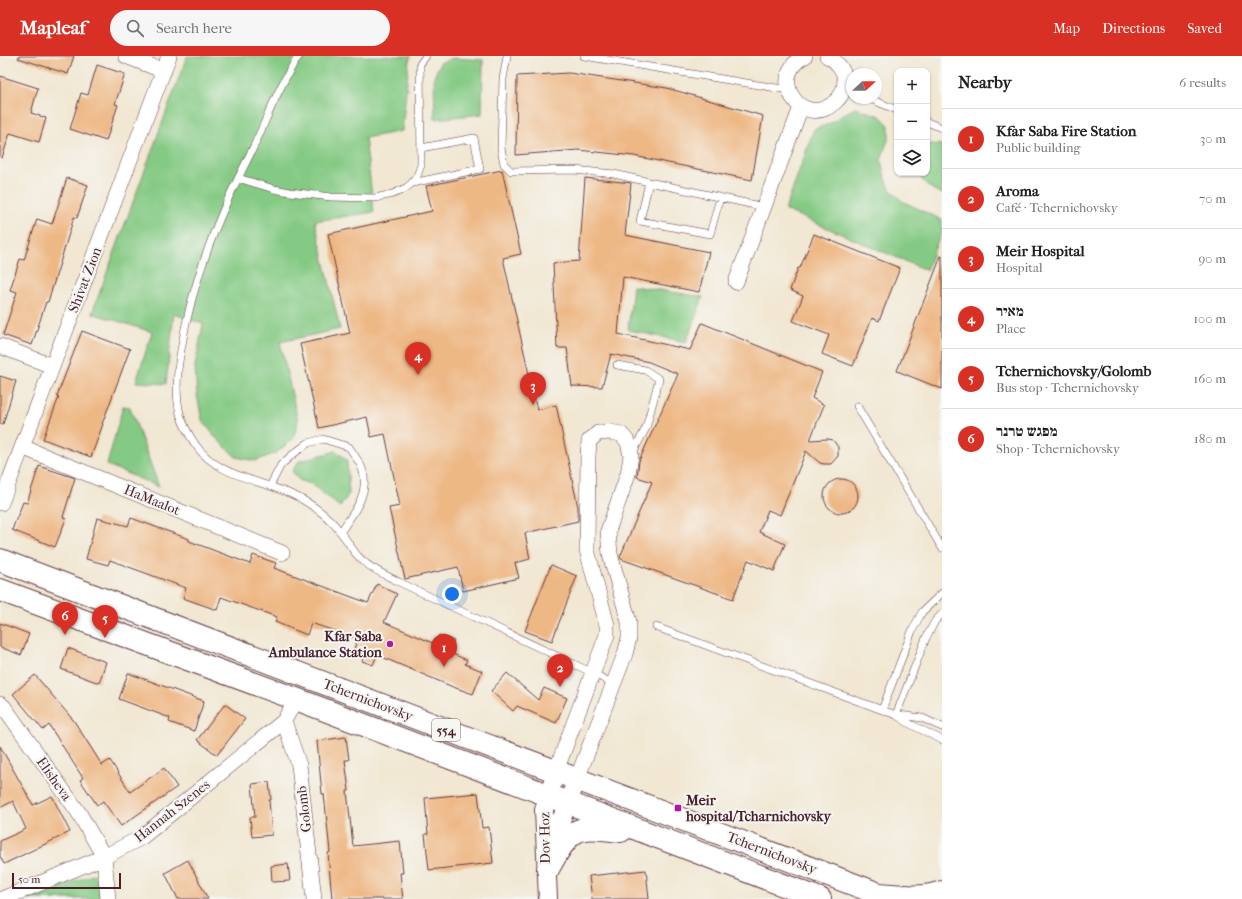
<!DOCTYPE html>
<html lang="en">
<head>
<meta charset="utf-8">
<style>
	body { margin:0; font-family:"IM FELL French Canon","Frank Ruhl Libre",serif; background:#f6f6f6; color:#202124 }
	.controls { position:absolute; right:12px; top:12px; display:grid; overflow:hidden; border-radius:8px; box-shadow:0 1px 3px #0004 }
	.controls button { width:36px; height:36px; display:grid; place-items:center; padding:0; border:0; border-bottom:1px solid #e0e0e0; background:#fff; color:#202124; font:20px sans-serif }
	.compass { position:absolute; left:846px; top:12px; width:36px; height:36px; border-radius:50%; background:#fff; box-shadow:0 1px 3px #0004; rotate:68deg }
	.scale { position:absolute; left:12px; bottom:10px; width:109px; box-sizing:border-box; padding-left:4px; border:2px solid #4a1f2b; border-top:0; font-size:11px; line-height:14px; white-space:nowrap; color:#4a1f2b; -webkit-text-stroke:3px #f6f6f2; paint-order:stroke }
	.you { position:absolute; left:452px; top:538px; width:14px; height:14px; margin:-10px; border:3px solid #fff; border-radius:50%; background:#1a73e8; box-shadow:0 0 0 6px #1a73e833 }
	.badge { display:grid; place-items:center; width:26px; height:26px; border-radius:50%; background:#d93025; color:#fff; font-size:13px; font-weight:700 }
	.pin { position:absolute; translate:-50% -33px; filter:drop-shadow(0 1px 2px #0008) }
	.pin::after { content:''; position:absolute; top:21px; width:14px; height:12px; background:inherit; clip-path:polygon(0 0,100% 0,50% 100%) }
	.list { margin:0; padding:0; list-style:none }
	h2 { display:flex; justify-content:space-between; align-items:center; height:52px; margin:0; padding:0 16px; font-size:17px }
	h2 small { font-size:13px; font-weight:400; color:#757577 }
	.list li { display:grid; grid-template-columns:26px 1fr auto; gap:12px; align-items:center; box-sizing:border-box; height:60px; padding:0 16px; border-top:1px solid #e0e0e0 }
	.list b { display:block; font-size:15px; white-space:nowrap }
	.list p { margin:0; font-size:13px; white-space:nowrap; color:#757577 }
	.list em { font-size:13px; font-style:normal; color:#757577 }
	.icon { flex:none; width:22px; height:22px; fill:none; stroke:currentColor; stroke-width:2; stroke-linecap:round; stroke-linejoin:round }
	.map { position:relative; flex:none; width:942px; height:843px; overflow:hidden }
	header { display:flex; align-items:center; gap:24px; box-sizing:border-box; height:56px; padding:0 20px; background:#d93025; color:#fff }
	header strong { font-size:19px }
	nav { display:flex; gap:22px; margin-inline-start:auto; font-size:14px }
	.search { width:280px; height:36px; background:#f6f6f6; display:flex; align-items:center; gap:10px; box-sizing:border-box; padding:0 14px; border-radius:22px; color:#757577; font-size:15px }
	main { display:flex }
	aside { flex:1; background:#fff }
	.map>svg:first-child { display:block }
	.green { fill:#85ca84; stroke:#687458 }
	.building { fill:#eeb885 }
	.lines { fill:none; stroke-linecap:round; stroke-linejoin:round }
	.service-casing { stroke:#633d44; stroke-width:8 }
	.minor-casing { stroke:#633d44; stroke-width:16 }
	.tertiary-casing { stroke:#633d44; stroke-width:20 }
	.primary-casing { stroke:#633d44; stroke-width:24 }
	.service { stroke:#fff; stroke-width:7 }
	.minor { stroke:#fff; stroke-width:15 }
	.tertiary { stroke:#fff; stroke-width:18 }
	.primary { stroke:#fff; stroke-width:22 }
	.poi-dot { fill:#b5179e; stroke:#f6f6f2; stroke-width:1.5 }
	.labels { text-anchor:middle; dominant-baseline:central; stroke-width:4; stroke-linejoin:round; paint-order:stroke }
	.shield { fill:#f6f6f2; stroke:#7e6067; stroke-width:1 }
	.shield-label { font-size:13px; font-weight:bold; fill:#4a1f2b }
	.street-label { font-size:14px; fill:#4a1f2b; stroke:#f6f6f2 }
	.poi-label { font-size:14px; font-weight:bold; fill:#4a1f2b; stroke:#f6f6f2; text-anchor:end }
</style>
</head>
<body>
<header>
<strong>Mapleaf</strong>
<div class="search"><svg class="icon" aria-label="search" viewBox="0 0 24 24"><circle cx="10" cy="10" r="6"/><path d="M15 15l6 6"/></svg>Search here</div>
<nav><a>Map</a><a>Directions</a><a>Saved</a></nav>
</header>
<main>
<div class="map">
<svg width="942" height="843" viewBox="0 0 942 843">
	<rect width="100%" height="100%" fill="#f6f6f2"/>
	<filter id="ink" filterUnits="userSpaceOnUse"><feTurbulence type="fractalNoise" baseFrequency=".025" numOctaves="2"/><feDisplacementMap in="SourceGraphic" scale="8" xChannelSelector="R" yChannelSelector="G"/><feConvolveMatrix kernelMatrix="1 2 1 2 8 2 1 2 1" color-interpolation-filters="sRGB"/></filter>
	<filter id="wash" filterUnits="userSpaceOnUse"><feTurbulence type="fractalNoise" baseFrequency=".012" numOctaves="4" result="noise"/><feDisplacementMap in="SourceGraphic" scale="16" xChannelSelector="R" yChannelSelector="G"/><feGaussianBlur stdDeviation="0.9" result="paint"/><feColorMatrix in="noise" values="0 0 0 0 0 0 0 0 0 0 0 0 0 0 0 0 0 1.4 0 .05"/><feComposite in="paint" operator="in"/></filter>
	<g filter="url(#wash)">
		<rect width="100%" height="100%" fill="#f1e7d2"/>
		<!-- green -->
		<path class="green" d="M187,0H411L409,5L402,75L365,82L374,156L315,165L340,273L280,286L298,365L293,383L276,397L255,405L236,401L216,382L202,364L197,339L195,310L203,268L174,258L166,328L136,326L152,276L92,257Z
			M453,2L483,4L482,58L435,63L434,21L440,7Z
			M855,52L880,60L889,69V81L881,103L884,118L890,133L902,145L942,164V175L926,214L785,154L814,73L829,68L842,59Z
			M930,88L942,89V138C931,133 923,128 919,117H927V92Z
			M633,230L703,241L686,286L628,274Z
			M123,350L130,351L159,431L107,409Z
			M336,395L347,404L349,438L340,451L311,428L299,424L292,415L299,405Z
			M101,816V843H25Z"/>
		<g id="blocks">
			<!-- building -->
			<path class="building" d="M19,0H74L68,18L18,2Z
				M97,9L125,18L115,48L118,49L106,85L70,73L81,37L88,39Z
				M569,17L667,32L763,60L752,124L634,100L578,94L516,99L517,20Z
				M0,20L38,32L31,57L46,62L39,86L10,77L2,102L0,101Z
				M502,114L521,198L503,202L537,354L556,349L578,451V465L525,477L530,503L515,507L519,522L463,535L458,511L405,523L389,452L400,450L385,378L371,381L367,361L319,372L300,288L350,277L328,178L432,155L426,130Z
				M67,122L88,129L77,162L74,161L48,246H46L32,289L3,279L17,236L10,234L20,203L24,204L37,163L52,168Z
				M585,122L631,127L625,179L709,196L699,236L623,221L618,278L690,294L702,267L822,316L812,342L824,349L810,384L828,383L833,384L838,391V400L831,408H824L820,407L806,395L780,459L768,454L759,476L785,488L774,515L748,504L733,543L621,503L620,501L652,426L637,421L639,405L678,318L649,306L611,298L602,331L572,330L567,292H557L553,207L579,205Z
				M814,178L900,212L879,265L872,262L853,310L822,298L829,279L793,265L803,240L790,234L798,212H800Z
				M941,200H942V333L897,315Z
				M82,275L130,293L102,368H103L91,401L43,383L59,341L57,340Z
				M0,320L16,325L3,368H0Z
				M39,410L75,422L63,461L66,463L55,491L12,474L23,446L27,447Z
				M824 440a17 17 0 1 1 34 0a17 17 0 1 1-34 0Z
				M97,462L128,470L131,462L189,483V485L250,508L253,499L276,507L274,512L368,547L377,528L397,538L384,566L435,588L439,579L454,585L450,597L467,604L465,608L482,615L473,638L453,631L377,599L373,609L362,605L365,597L354,592L358,583L311,567L307,579L275,566L277,561L221,541L217,554L183,542L186,532L110,504L108,509L86,503Z
				M551,509L577,520L552,585L525,575Z
				M0,567L29,578L21,599L0,591Z
				M68,592L106,606L99,627L61,613Z
				M128,617L204,645L194,675L169,666L170,662L119,643Z
				M507,617L538,644L544,632L567,642L556,667L517,650L513,655L491,635Z
				M35,619L74,665L102,709L110,704L130,736L164,712L177,731L121,770L103,745L97,749L80,724L83,722L49,669L43,674L13,638Z
				M225,648L245,663L217,699L197,684Z
				M346,681L349,704H345L349,735H347L353,790L400,785L403,817H400L403,843H332L328,797L330,796L324,738H322L317,685Z
				M0,690L33,749L52,740L70,776L4,808L0,800V785L26,773L13,745L0,752Z
				M269,726L271,744H269L272,779L252,781L250,761H255L252,728Z
				M478,737L482,772L489,771L493,807L429,814L425,778H428L425,742Z
				M188,804L208,843H178L165,817Z
				M288,808L290,825L272,826L271,810Z
				M646,814L649,843H592L589,820Z"/>
		</g>
	</g>
	<g filter="url(#ink)">
		<use href="#blocks" fill-opacity="0" stroke="#633d44" stroke-width="1"/>
		<g class="lines">
			<!-- service casing -->
			<g class="service-casing">
				<path id="service" d="M299,0C280,27 268,60 254,90C246,107 237,124 229,141C208,188 189,243 181,294C177,315 175,337 180,358C183,368 189,379 195,388C219,424 269,424 303,444C317,452 332,464 341,477C347,484 351,492 357,499C368,512 384,518 399,526L593,617L613,628
					M507,0L503,23L501,92L504,108L511,115L574,114L614,118L649,126
					M584,0L789,34
					M868,42L897,54
					M927,66L942,72
					M238,122L274,133L290,136L331,141L375,142L393,138L406,132L412,127L417,120L421,109L420,8L426,0
					M412,127L480,113L474,82L421,92
					M720,142L710,178L640,165L649,126L764,151
					M617,309L645,314L659,323L646,372L632,398
					M857,350L942,492
					M270,430L281,409L292,399L308,387L323,383L349,391C353,397 358,404 361,410C372,434 354,457 341,475
					M656,571L896,659L910,668L942,684
					M882,654L912,575L922,556L942,537
					M896,659L926,582L935,565L942,558
					M899,659L922,662L942,671"/>
			</g>
			<!-- minor casing -->
			<g class="minor-casing">
				<path id="minor" d="M126,0L164,15
					M805,0C765,20 803,77 836,45C843,39 845,32 845,23C844,14 836,4 827,0
					M736,226L801,51
					M0,290L52,310
					M22,391L282,497
					M1,447L169,0
					M0,648L4,651L79,757L104,801L108,843
					M284,665L299,709L314,843
					M556,715L607,579V569L587,494L588,400L589,385L598,377L610,376L621,378L628,386L631,400L628,418L608,475L610,498L629,566V582L625,598L577,723
					M2,843L104,801L142,781L284,665L296,643"/>
			</g>
			<!-- tertiary casing -->
			<g class="tertiary-casing">
				<path id="tertiary" d="M550,798L553,785L577,723
					M548,843L544,754L556,715"/>
			</g>
			<!-- primary casing -->
			<g class="primary-casing">
				<path id="primary" d="M0,504L892,843
					M0,534L296,643L820,843
					M548,813C555,801 565,779 580,774C592,770 608,774 621,775
					M880,838C901,840 923,843 942,836"/>
			</g>
			<!-- service -->
			<use href="#service" class="service"/>
			<!-- minor -->
			<use href="#minor" class="minor"/>
			<!-- tertiary -->
			<use href="#tertiary" class="tertiary"/>
			<!-- primary -->
			<use href="#primary" class="primary"/>
		</g>
	</g>
	<!-- markers -->
	<g class="poi-dot">
		<circle cx="390" cy="588" r="4"/>
		<rect x="674" y="748" width="8" height="8" rx="2"/>
	</g>
	<g class="labels">
		<!-- shield labels -->
		<rect class="shield" x="432" y="663" width="28" height="22" rx="3"/>
		<g class="shield-label">
			<text x="446" y="674">554</text>
		</g>
		<!-- street labels -->
		<g class="street-label">
			<text transform="translate(85 224) rotate(-69)">Shivat Zion</text>
			<text transform="translate(152 444) rotate(22)">HaMaalot</text>
			<text transform="translate(368 644) rotate(21)">Tchernichovsky</text>
			<text transform="translate(54 723) rotate(55)">Elisheva</text>
			<text transform="translate(304 753) rotate(-96)">Golomb</text>
			<text transform="translate(172 755) rotate(-38)">Hannah Szenes</text>
			<text transform="translate(545 782) rotate(-91)">Dov Hoz</text>
			<text transform="translate(772 797) rotate(21)">Tchernichovsky</text>
		</g>
		<!-- poi labels -->
		<g class="poi-label">
			<text x="382" y="580">Kfar Saba<tspan x="382" dy="16">Ambulance Station</tspan></text>
			<text x="686" y="744" text-anchor="start">Meir<tspan x="686" dy="16">hospital/Tcharnichovsky</tspan></text>
		</g>
	</g>
</svg>
<div class="controls">
<button>+</button>
<button>−</button>
<button><svg class="icon" aria-label="layers" viewBox="0 0 24 24"><path d="M12 4l9 5-9 5-9-5zM3 14l9 5 9-5"/></svg></button>
</div>
<svg class="compass" viewBox="-18 -18 36 36"><path d="M0-13l5 13h-10z" fill="#e53935"/><path d="M0 13l5-13h-10z" fill="#757577"/></svg>
<div class="scale">50 m</div>
<div class="you"></div>
<div class="pin badge" style="left:444px;top:611px">1</div>
<div class="pin badge" style="left:560px;top:631px">2</div>
<div class="pin badge" style="left:533px;top:349px">3</div>
<div class="pin badge" style="left:418px;top:319px">4</div>
<div class="pin badge" style="left:105px;top:582px">5</div>
<div class="pin badge" style="left:65px;top:579px">6</div>
</div>
<aside>
<h2>Nearby<small>6 results</small></h2>
<ul class="list">
<li><span class="badge">1</span><div><b>Kfar Saba Fire Station</b><p>Public building</p></div><em>30 m</em></li>
<li><span class="badge">2</span><div><b>Aroma</b><p>Café · Tchernichovsky</p></div><em>70 m</em></li>
<li><span class="badge">3</span><div><b>Meir Hospital</b><p>Hospital</p></div><em>90 m</em></li>
<li><span class="badge">4</span><div><b>מאיר</b><p>Place</p></div><em>100 m</em></li>
<li><span class="badge">5</span><div><b>Tchernichovsky/Golomb</b><p>Bus stop · Tchernichovsky</p></div><em>160 m</em></li>
<li><span class="badge">6</span><div><b>מפגש טרנר</b><p>Shop · Tchernichovsky</p></div><em>180 m</em></li>
</ul>
</aside>
</main>
</body>
</html>
